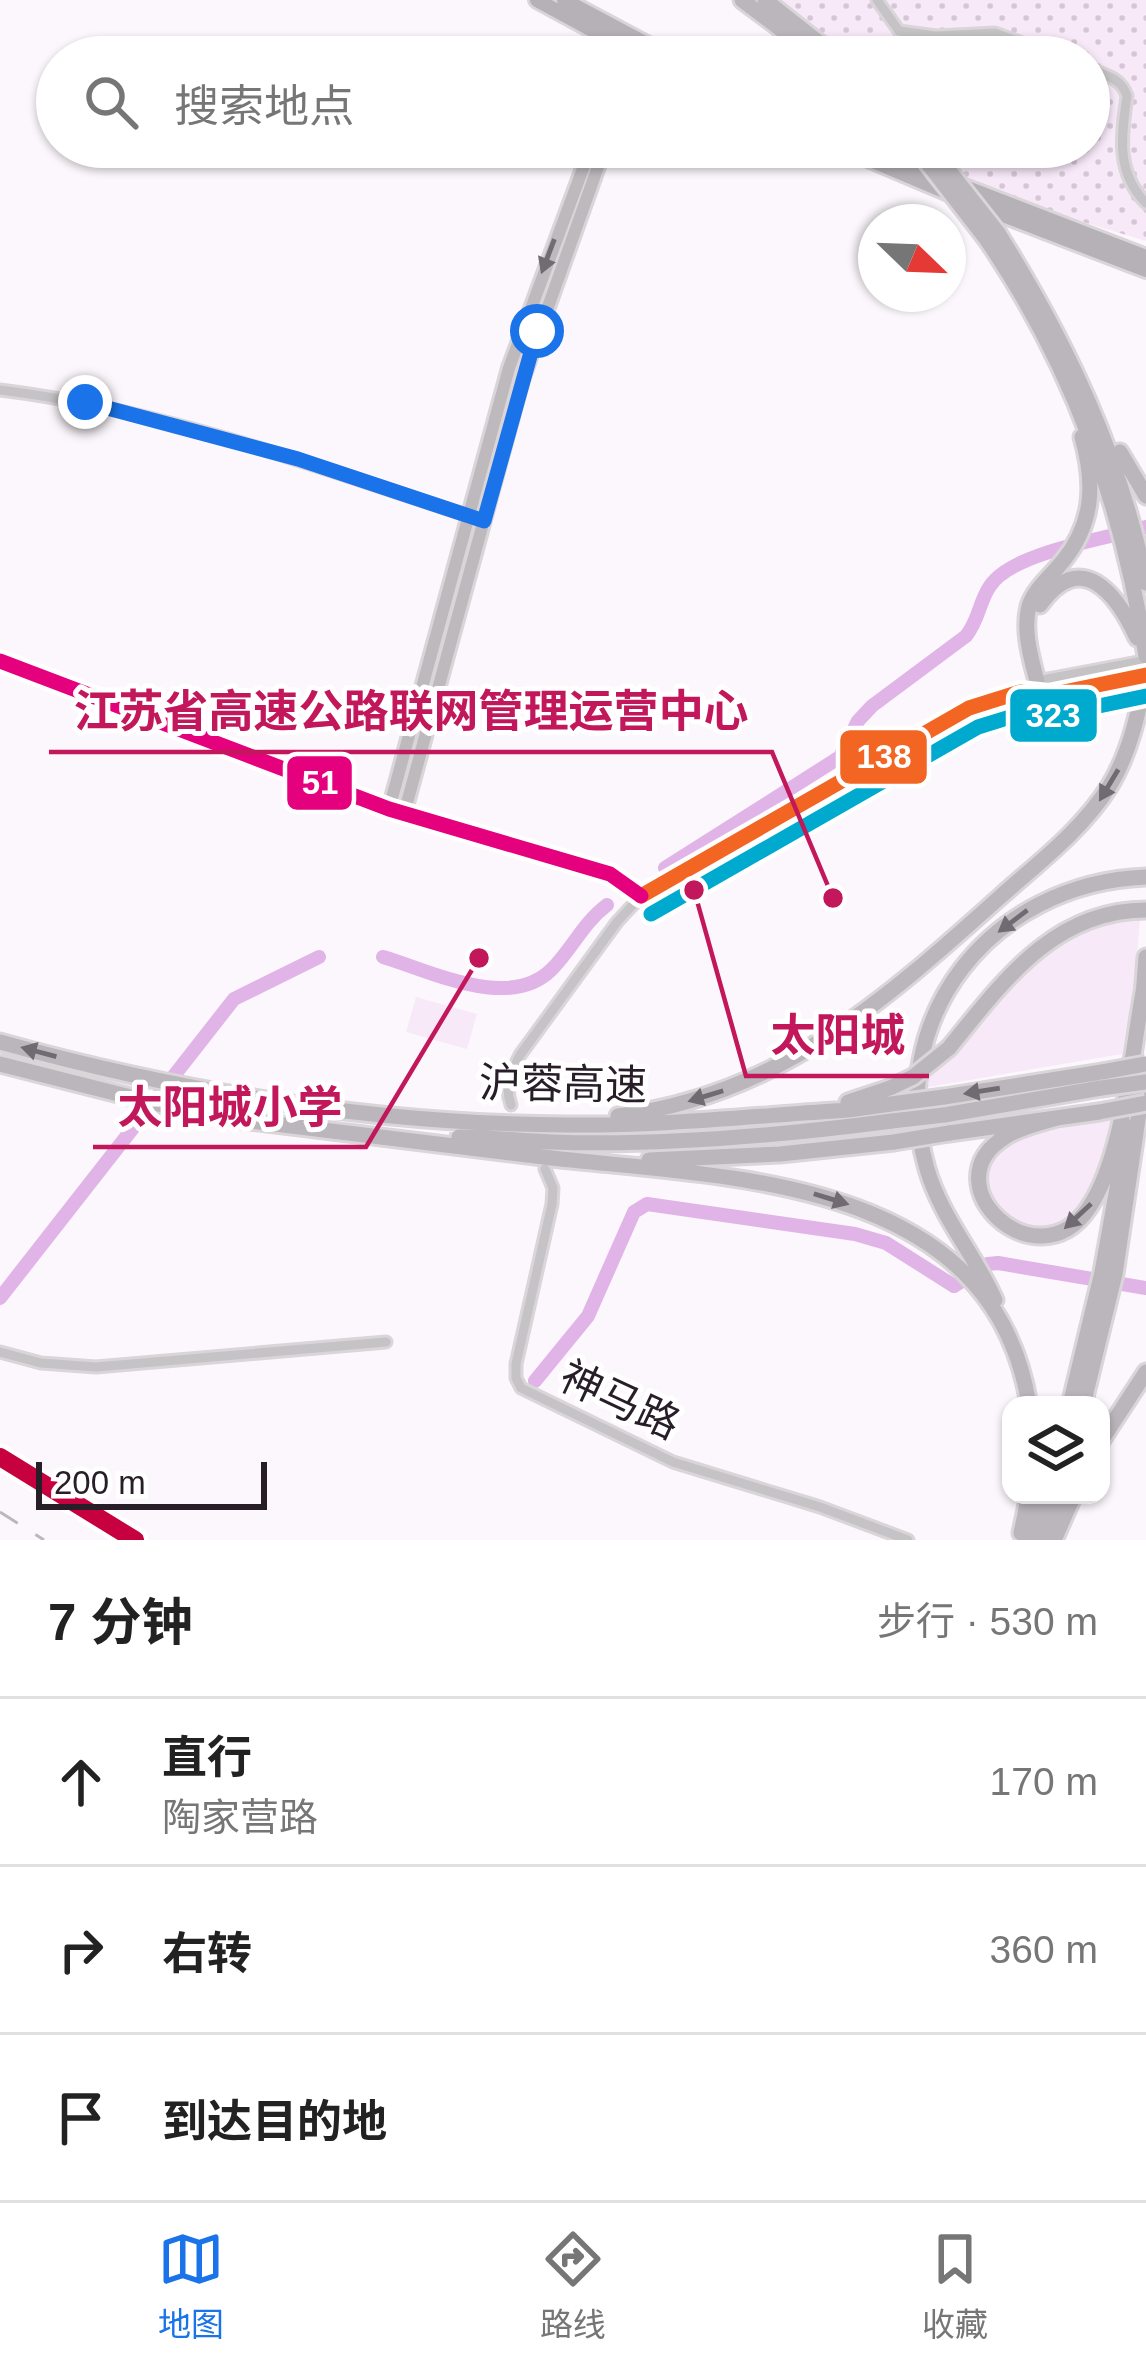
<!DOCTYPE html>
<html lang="zh">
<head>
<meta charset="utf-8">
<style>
	body { margin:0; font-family:Helvetica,"Noto Sans SC",sans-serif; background:#f6f6f6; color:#222 }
	.controls { position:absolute; right:36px; bottom:36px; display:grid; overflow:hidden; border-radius:24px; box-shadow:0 3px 9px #0004 }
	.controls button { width:108px; height:108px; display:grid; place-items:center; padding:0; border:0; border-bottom:3px solid #e0e0e0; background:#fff; color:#222; font:60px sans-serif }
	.compass { position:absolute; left:858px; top:204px; width:108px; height:108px; border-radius:50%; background:#fff; box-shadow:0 3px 9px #0004; rotate:113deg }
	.scale { position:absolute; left:36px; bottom:30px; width:231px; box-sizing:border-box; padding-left:12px; border:6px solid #271e28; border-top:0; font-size:33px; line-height:42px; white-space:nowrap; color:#271e28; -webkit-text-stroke:9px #fff; paint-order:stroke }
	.stop { position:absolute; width:36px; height:36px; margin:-27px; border:9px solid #1a73e8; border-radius:50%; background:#fff }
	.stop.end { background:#1a73e8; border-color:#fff; box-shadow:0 3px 12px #0008 }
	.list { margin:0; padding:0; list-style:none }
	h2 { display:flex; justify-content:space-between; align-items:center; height:156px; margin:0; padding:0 48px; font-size:51px }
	h2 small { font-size:39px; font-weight:400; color:#767676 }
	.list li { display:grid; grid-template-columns:78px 1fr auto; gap:36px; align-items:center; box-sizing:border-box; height:168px; padding:0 48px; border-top:3px solid #e0e0e0 }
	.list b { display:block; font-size:45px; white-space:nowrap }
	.list p { margin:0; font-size:39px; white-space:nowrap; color:#767676 }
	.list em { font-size:39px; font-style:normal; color:#767676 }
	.icon { flex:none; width:66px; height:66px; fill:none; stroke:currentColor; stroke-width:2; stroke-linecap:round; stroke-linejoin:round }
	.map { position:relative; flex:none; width:1146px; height:1540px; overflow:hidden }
	.search { position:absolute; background:#fff; box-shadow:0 3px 9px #0004; left:36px; right:36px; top:36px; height:132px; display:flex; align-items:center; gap:30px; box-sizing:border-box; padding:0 42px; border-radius:66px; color:#767676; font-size:45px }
	.sheet { height:660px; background:#fff }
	nav { display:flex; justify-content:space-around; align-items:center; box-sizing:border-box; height:168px; border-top:3px solid #e0e0e0; background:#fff; font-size:33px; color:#767676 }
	nav a { display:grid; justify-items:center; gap:6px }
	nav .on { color:#1a73e8 }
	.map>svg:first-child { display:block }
	.grass { fill:#f8e9f9 }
	.park { fill:url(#park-dots) }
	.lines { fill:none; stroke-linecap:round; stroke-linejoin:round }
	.river { stroke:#e1b4e8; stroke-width:14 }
	.minor-casing { stroke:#d9d5d9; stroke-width:15 }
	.tertiary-casing { stroke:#d9d5d9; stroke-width:16 }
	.secondary-casing { stroke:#d9d5d9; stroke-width:18 }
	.primary-casing { stroke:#d9d5d9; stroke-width:20 }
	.motorway-casing { stroke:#d9d5d9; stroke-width:21 }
	.minor { stroke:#c6c3c7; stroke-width:9 }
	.tertiary { stroke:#c6c3c7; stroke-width:10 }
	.secondary { stroke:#bdb9bd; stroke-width:12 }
	.primary { stroke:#b6b1b7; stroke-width:14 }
	.motorway { stroke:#bbb6bb; stroke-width:15 }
	.rail { stroke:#bbb7bb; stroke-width:3; stroke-dasharray:21 21; stroke-linecap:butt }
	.tertiary-bridge-casing { stroke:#d9d5d9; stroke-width:16; stroke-linecap:butt }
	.motorway-bridge-casing { stroke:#d9d5d9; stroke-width:21; stroke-linecap:butt }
	.tertiary-bridge { stroke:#c6c3c7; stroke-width:10 }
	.motorway-bridge { stroke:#bbb6bb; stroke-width:15 }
	.bus-1-casing { stroke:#fff; stroke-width:24 }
	.bus-2-casing { stroke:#fff; stroke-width:24 }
	.bus-3-casing { stroke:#fff; stroke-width:24 }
	.bus-1 { stroke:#f26522; stroke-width:15 }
	.bus-2 { stroke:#00a9ce; stroke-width:15 }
	.bus-3 { stroke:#e5007d; stroke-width:15 }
	.metro-1-casing { stroke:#fff; stroke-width:27 }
	.metro-1 { stroke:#c7003f; stroke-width:18 }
	.oneway { fill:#726c72 }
	.oneway2 { fill:#716a72 }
	.route { stroke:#1a73e8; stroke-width:15 }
	.labels { text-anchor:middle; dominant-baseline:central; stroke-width:10; stroke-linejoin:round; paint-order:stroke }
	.street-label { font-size:42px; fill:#271e28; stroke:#fff }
	.leader { fill:none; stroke:#c2185b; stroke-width:4.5 }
	.callout-dot { fill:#c2185b; stroke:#fff; stroke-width:4.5 }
	.callout-label { font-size:45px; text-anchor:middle; font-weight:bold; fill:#c2185b; stroke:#fff; stroke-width:10; stroke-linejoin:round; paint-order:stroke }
	.line-badge { stroke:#fff; stroke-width:4.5 }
	.badge-label { font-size:33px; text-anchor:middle; font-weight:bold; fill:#fff }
</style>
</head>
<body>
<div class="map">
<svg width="1146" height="1540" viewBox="0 0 1146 1540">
	<defs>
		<pattern id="park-dots" width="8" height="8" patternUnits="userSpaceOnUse" patternTransform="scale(3)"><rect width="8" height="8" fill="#f8e9f9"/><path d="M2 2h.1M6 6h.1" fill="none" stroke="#d5c7d5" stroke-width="1.8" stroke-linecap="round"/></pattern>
	</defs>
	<rect width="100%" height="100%" fill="#fcf7fc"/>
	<!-- grass -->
	<path class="grass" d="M1140,919L1135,983L1122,1054L923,1088L922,1081C1000,1016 1026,927 1140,919Z
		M416,997L477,1014L467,1049L406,1032Z
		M1113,1118C1108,1145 1103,1184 1085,1206C1036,1265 950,1191 997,1148C1026,1123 1078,1123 1113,1118Z"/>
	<!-- park -->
	<path class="park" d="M742,0H1146V241L977,190L924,147H1089V57H813Z"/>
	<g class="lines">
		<!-- river -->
		<path class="river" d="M665,868L840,757L858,721L872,706L966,636C979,620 979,602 990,586C1012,552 1106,539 1146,527
			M383,957C431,971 510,1012 552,969C572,949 583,923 607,905
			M0,1298L234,999L319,957
			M535,1381L588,1316L634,1212L647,1204L855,1234L886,1243L954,1286L988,1264L998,1263L1146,1288"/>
		<!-- minor casing -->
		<g class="minor-casing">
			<path id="minor" d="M877,0L899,31L936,36L995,33L1059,57
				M1089,69C1106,75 1121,78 1127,96C1121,136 1116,173 1146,203
				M0,390C162,410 320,467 474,518
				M695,867L705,882
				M511,1105C504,1085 511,1073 520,1055L617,922L641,896
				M545,1169L553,1188L552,1204L516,1364V1378L521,1388L673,1462L820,1507L908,1540
				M0,1352L41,1363L96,1367L386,1342"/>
		</g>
		<!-- tertiary casing -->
		<g class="tertiary-casing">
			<path id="tertiary" d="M1039,690L1045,680L1146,661
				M641,896L932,726L1002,697L1039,690L1049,695L1112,683"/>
		</g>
		<!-- secondary casing -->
		<g class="secondary-casing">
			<path id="secondary" d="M0,661L389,809L610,874L641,896
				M389,809L509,368L591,147
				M404,814L522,380L605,147"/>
		</g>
		<!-- primary casing -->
		<g class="primary-casing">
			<path id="primary" d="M537,0L642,57
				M564,0L671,57
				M840,147L951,194
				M870,147L937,176
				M957,184L1146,257
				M977,205L1146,270"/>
		</g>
		<!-- motorway casing -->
		<g class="motorway-casing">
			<path id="motorway" d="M742,0L818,57
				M765,0L837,57
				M998,233C1067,343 1120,455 1146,583
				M987,240C1074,368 1122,504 1146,656
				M1120,452L1146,496
				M1040,605C1081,547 1117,594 1137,638
				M1039,690C1033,663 1022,634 1029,606C1035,588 1051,576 1063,561C1094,523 1095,483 1082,437
				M1143,996L1146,957
				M0,1042C184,1093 374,1124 566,1125C660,1126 754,1116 848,1110L891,1104
				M949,1048C1002,983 1053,910 1146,910
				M0,1064L170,1107L242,1120C345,1132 448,1146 552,1158C730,1178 993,1177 1029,1405
				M944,1097L1102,1072
				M848,1102L890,1088
				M944,1115L1101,1088
				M618,1116C779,1095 884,1001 1000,897C1038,863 1081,831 1109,787C1130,753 1138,714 1146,675
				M1057,1118C1040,1123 1020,1127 1005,1137C929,1184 1036,1284 1088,1209C1124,1158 1132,1049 1144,987
				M949,1133L1099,1112
				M459,1137C490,1137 520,1141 551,1142C659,1146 785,1135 892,1121
				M649,1160L780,1154L894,1142
				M995,1300C975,1255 941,1217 927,1169C883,1017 992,883 1146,877
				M1070,1405L1102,1272L1128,1127
				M1083,1405L1115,1274L1145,1072
				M1101,1441L1146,1372
				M1021,1533L1029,1495
				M1028,1540L1043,1495
				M1043,1540L1057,1495
				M1054,1540L1074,1495"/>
		</g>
		<!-- minor -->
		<use href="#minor" class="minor"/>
		<!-- tertiary -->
		<use href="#tertiary" class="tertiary"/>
		<!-- secondary -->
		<use href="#secondary" class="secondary"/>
		<!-- primary -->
		<use href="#primary" class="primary"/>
		<!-- motorway -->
		<use href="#motorway" class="motorway"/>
		<!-- rail -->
		<path class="rail" d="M0,1512L44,1540"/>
		<!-- tertiary-bridge casing -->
		<g class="tertiary-bridge-casing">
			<path id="tertiary-bridge" d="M1112,683L1146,675"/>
		</g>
		<!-- motorway-bridge casing -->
		<g class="motorway-bridge-casing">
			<path id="motorway-bridge" d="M931,148L998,233
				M922,156L987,240
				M1102,1072L1146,1064
				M890,1088L913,1077L949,1048
				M1101,1088L1146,1082
				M891,1104L944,1097
				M1099,1112L1146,1103
				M892,1121L944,1115
				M894,1142L949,1133"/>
		</g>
		<!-- tertiary-bridge -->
		<use href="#tertiary-bridge" class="tertiary-bridge"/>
		<!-- motorway-bridge -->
		<use href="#motorway-bridge" class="motorway-bridge"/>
		<!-- bus-1 casing -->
		<g class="bus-1-casing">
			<path id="bus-1" d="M641,896L969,708L1020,692L1049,695L1146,675"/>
		</g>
		<!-- bus-2 casing -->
		<g class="bus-2-casing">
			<path id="bus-2" d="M651,914L978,727L1023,713L1051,716L1146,696"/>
		</g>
		<!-- bus-3 casing -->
		<g class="bus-3-casing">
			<path id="bus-3" d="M0,661L389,809L610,874L641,896"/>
		</g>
		<!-- bus-1 -->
		<use href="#bus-1" class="bus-1"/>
		<!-- bus-2 -->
		<use href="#bus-2" class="bus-2"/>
		<!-- bus-3 -->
		<use href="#bus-3" class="bus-3"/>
		<!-- metro-1 casing -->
		<g class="metro-1-casing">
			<path id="metro-1" d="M0,1457L135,1540"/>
		</g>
		<!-- metro-1 -->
		<use href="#metro-1" class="metro-1"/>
	</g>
	<!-- one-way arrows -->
	<defs><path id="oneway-solid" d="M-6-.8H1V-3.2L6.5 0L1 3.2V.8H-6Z" transform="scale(3)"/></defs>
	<use class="oneway" href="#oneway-solid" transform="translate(548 256) rotate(111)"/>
	<g class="oneway2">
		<use href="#oneway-solid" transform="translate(1109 785) rotate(121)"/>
		<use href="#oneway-solid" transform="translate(1013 921) rotate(143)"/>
		<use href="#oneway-solid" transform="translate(39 1052) rotate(-165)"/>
		<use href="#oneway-solid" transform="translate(982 1091) rotate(171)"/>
		<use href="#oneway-solid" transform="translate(706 1096) rotate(163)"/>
		<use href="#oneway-solid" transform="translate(831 1199) rotate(17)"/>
		<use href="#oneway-solid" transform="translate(1078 1216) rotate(137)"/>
	</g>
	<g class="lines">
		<!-- route -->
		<path class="route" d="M85,402L298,459L484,521L537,331"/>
	</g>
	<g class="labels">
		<!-- street labels -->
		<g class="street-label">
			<text transform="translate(563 1084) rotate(1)">沪蓉高速</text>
			<text transform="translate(620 1400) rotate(25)">神马路</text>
		</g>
	</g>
	<!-- callouts -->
	<path class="leader" d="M833 898L772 752H49M694 890L746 1076H929M479 958L366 1147H93"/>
	<g class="callout-dot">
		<circle cx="833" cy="898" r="12"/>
		<circle cx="694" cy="890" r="12"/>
		<circle cx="479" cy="958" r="12"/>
	</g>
	<g class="callout-label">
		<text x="411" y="727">江苏省高速公路联网管理运营中心</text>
		<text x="838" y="1051">太阳城</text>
		<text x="230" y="1123">太阳城小学</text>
	</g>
	<g class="line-badge">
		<rect x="1008" y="687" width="91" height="57" rx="12" fill="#00a9ce"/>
		<rect x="838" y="728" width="91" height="58" rx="12" fill="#f26522"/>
		<rect x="285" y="754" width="69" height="58" rx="12" fill="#e5007d"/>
	</g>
	<g class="badge-label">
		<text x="1053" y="727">323</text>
		<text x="884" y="768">138</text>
		<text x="320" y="794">51</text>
	</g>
</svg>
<div class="controls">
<button><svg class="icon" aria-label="layers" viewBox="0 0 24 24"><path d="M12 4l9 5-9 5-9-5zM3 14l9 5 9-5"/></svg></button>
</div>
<svg class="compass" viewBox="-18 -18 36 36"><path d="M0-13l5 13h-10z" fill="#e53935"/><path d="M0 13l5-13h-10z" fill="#767676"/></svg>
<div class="scale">200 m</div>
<div class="stop" style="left:537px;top:331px"></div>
<div class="stop end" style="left:85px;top:402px"></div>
<div class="search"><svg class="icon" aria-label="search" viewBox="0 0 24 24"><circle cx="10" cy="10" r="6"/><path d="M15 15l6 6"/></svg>搜索地点</div>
</div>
<section class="sheet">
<h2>7 分钟<small>步行 · 530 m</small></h2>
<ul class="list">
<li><svg class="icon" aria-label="ahead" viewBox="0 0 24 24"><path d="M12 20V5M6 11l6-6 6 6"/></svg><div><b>直行</b><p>陶家营路</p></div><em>170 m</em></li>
<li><svg class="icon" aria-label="right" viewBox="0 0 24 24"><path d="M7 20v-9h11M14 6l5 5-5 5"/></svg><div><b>右转</b></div><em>360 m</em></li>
<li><svg class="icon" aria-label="arrive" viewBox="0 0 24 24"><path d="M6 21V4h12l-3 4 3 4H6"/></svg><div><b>到达目的地</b></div></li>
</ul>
</section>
<nav>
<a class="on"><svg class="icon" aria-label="map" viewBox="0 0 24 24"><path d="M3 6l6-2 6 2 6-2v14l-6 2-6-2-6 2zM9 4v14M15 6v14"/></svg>地图</a>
<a><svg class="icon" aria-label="directions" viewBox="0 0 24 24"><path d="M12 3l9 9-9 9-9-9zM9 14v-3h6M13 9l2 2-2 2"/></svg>路线</a>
<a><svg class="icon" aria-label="saved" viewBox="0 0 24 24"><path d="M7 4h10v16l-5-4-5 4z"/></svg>收藏</a>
</nav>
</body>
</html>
